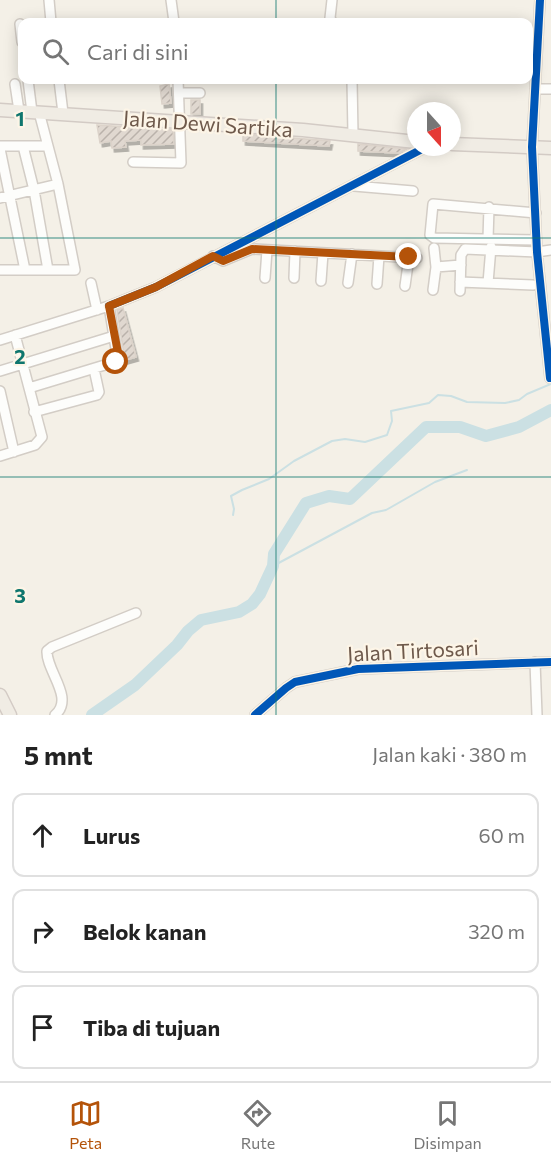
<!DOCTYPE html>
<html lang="id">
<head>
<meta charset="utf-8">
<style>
	body { margin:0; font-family:Commissioner,sans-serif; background:#f2f2f2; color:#222 }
	.compass { position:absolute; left:407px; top:102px; width:54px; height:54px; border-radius:50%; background:#fff; box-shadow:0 3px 15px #0003; rotate:159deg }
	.stop { position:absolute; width:18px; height:18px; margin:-14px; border:4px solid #b45309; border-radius:50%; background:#fff }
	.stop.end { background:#b45309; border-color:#fff; box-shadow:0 2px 6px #0008 }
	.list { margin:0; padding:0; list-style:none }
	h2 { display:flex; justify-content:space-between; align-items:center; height:78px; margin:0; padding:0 24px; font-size:26px }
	h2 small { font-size:20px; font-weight:400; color:#767676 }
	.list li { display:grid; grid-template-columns:39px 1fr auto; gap:18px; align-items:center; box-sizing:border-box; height:84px; margin:0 12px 12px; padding:0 12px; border:2px solid #e0e0e0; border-radius:12px }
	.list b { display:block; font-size:22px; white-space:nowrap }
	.list em { font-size:20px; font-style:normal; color:#767676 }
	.icon { flex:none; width:33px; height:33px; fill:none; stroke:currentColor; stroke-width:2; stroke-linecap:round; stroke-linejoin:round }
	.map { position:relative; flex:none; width:551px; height:715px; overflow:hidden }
	.search { position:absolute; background:#fff; box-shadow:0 3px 15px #0003; left:18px; right:18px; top:18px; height:66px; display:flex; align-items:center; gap:15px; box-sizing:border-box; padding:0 21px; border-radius:12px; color:#767676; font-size:22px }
	.sheet { height:366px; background:#fff }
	nav { display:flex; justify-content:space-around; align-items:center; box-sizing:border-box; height:84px; border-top:2px solid #e0e0e0; background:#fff; font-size:16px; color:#767676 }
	nav a { display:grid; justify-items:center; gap:3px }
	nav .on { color:#b45309 }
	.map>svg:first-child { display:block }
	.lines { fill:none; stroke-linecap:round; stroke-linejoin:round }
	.stream { stroke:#cbe0e3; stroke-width:2 }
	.river { stroke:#cbe0e3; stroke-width:12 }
	.building { fill:url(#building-hatch); stroke:#dcd3ca; stroke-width:1.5; filter:url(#shadow) }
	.minor-casing { stroke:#d3cdc6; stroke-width:12 }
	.major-casing { stroke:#d3cbc5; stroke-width:15 }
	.minor { stroke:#fdfdfb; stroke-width:9 }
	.major { stroke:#f0ece4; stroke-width:12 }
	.cycleway-casing { stroke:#fdf5e7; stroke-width:11 }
	.cycleway { stroke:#0057b8; stroke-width:8 }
	.route { stroke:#b45309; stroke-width:8 }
	.grid { fill:none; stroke:#0f766e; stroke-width:1.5; stroke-opacity:0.55 }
	.labels { text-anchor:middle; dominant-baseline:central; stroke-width:4.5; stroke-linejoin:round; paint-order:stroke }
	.street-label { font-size:21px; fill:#6e594b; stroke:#fdf5e7 }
	.grid-label { font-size:20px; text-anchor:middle; font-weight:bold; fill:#0f766e; stroke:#fdf5e7; stroke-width:4.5; stroke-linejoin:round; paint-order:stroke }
</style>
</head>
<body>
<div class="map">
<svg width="551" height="715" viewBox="0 0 551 715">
	<defs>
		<pattern id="building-hatch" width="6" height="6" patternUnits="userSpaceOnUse" patternTransform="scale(1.5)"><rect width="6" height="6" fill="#e0d8d0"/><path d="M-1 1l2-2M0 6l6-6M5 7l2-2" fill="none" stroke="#bab2ab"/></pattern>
		<filter id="shadow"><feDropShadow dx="2.5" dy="4" stdDeviation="0" flood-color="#0004"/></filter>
	</defs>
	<rect width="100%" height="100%" fill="#f4f0e7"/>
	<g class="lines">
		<!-- stream -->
		<path class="stream" d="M233,515L234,509L231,496L242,490L269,479L294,461L332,441L345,439L365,442L387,435L392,421L391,411L429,403L438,395L451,396L467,402L505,403L519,400L527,394L551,384
			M273,566L372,513L386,510L435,482L467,470"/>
		<!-- river -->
		<path class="river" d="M92,715L135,685L177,645L188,631L201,620L239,612L252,604L260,594L273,566L274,554L306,503L329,496L350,499L426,427H460L486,436L519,427L551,410"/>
	</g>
	<!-- building -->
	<path class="building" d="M169,84L171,103L162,104L160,86Z
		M191,100H200V114H191Z
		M97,125L173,130L174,144L141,145V140L125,141L126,147L112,148L111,141L100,143Z
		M243,134L330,141L329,146L243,141Z
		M358,144L407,149L399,153L358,151Z
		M123,308L136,357L125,360L117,310Z"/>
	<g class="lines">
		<!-- minor casing -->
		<g class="minor-casing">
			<path id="minor" d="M49,0L51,22
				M171,0L174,22
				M332,0L330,18L332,22
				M540,0L532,147L537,252L550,378
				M20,24L22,42
				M28,80L32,112
				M59,80L63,113
				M352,80L353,135
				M15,84L19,111
				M535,89H551
				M179,93H200
				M0,146H48
				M23,146L34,190L48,270
				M0,149L25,270
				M133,162L181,163L178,80
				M354,186L413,191
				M0,198L58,184
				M536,213L433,204L430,235L434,238L536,240
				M488,239L489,207
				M213,256L223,261L252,249L417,258
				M436,267L461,265
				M0,270H75L58,184L39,112
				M265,278L267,250
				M294,278L295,251
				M321,281L323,253
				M460,282L533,285
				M91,283L97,310
				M348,283L352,254
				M488,283L491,247
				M377,284L379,256
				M405,286L409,257
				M433,290L436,267L434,248
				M460,291L461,255L465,249L537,252L551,250
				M109,306L156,287L426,147
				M0,340L109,306L118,361L29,388
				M0,371L114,336
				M0,391L14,452
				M34,412L97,395L99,392L94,369
				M0,456L35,445L42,437L15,335
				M535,662L537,715
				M55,715C75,698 46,671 47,651L52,647L136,613
				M255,715L286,688L295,682L358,669L551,662"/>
		</g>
		<!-- major casing -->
		<g class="major-casing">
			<path id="major" d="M0,110L303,130L416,142
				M452,144L551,148
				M0,695L10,715"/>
		</g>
		<!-- minor -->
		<use href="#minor" class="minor"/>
		<!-- major -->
		<use href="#major" class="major"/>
		<!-- cycleway casing -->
		<g class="cycleway-casing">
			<path id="cycleway" d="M540,0L532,147L537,252L550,378
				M109,306L156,287L426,147
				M255,715L286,688L295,682L358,669L551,662"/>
		</g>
		<!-- cycleway -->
		<use href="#cycleway" class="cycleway"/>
	</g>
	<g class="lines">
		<!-- route -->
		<path class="route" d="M116,362L119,358L109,306L156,287L213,256L223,261L252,249L409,257"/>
	</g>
	<!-- grid -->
	<path class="grid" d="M276,0V22M276,80V715M0,238H551M0,477H551"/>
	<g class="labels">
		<!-- street labels -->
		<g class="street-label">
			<text transform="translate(208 123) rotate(4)">Jalan Dewi Sartika</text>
			<text transform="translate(413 650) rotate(-3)">Jalan Tirtosari</text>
		</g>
	</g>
	<g class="grid-label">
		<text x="20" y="126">1</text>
		<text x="20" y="364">2</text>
		<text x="20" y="603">3</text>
	</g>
</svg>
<svg class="compass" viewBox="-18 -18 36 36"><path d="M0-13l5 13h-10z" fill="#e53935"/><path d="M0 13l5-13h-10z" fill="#767676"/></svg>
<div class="stop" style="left:116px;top:362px"></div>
<div class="stop end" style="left:409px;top:257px"></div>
<div class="search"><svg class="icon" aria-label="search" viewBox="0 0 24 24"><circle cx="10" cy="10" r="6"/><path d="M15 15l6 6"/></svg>Cari di sini</div>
</div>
<section class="sheet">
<h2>5 mnt<small>Jalan kaki · 380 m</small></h2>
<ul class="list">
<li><svg class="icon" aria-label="ahead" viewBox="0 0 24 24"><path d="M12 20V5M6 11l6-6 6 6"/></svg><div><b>Lurus</b></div><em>60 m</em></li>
<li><svg class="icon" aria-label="right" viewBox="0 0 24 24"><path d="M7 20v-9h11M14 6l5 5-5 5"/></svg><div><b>Belok kanan</b></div><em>320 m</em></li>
<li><svg class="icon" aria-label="arrive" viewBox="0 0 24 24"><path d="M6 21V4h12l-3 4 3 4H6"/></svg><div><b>Tiba di tujuan</b></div></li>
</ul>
</section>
<nav>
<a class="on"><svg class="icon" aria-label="map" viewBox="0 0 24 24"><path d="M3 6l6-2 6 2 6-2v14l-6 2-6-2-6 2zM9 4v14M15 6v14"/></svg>Peta</a>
<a><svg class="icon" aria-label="directions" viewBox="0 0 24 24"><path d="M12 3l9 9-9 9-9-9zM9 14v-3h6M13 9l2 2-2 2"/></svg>Rute</a>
<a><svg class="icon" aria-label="saved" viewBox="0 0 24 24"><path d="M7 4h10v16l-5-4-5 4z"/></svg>Disimpan</a>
</nav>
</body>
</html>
